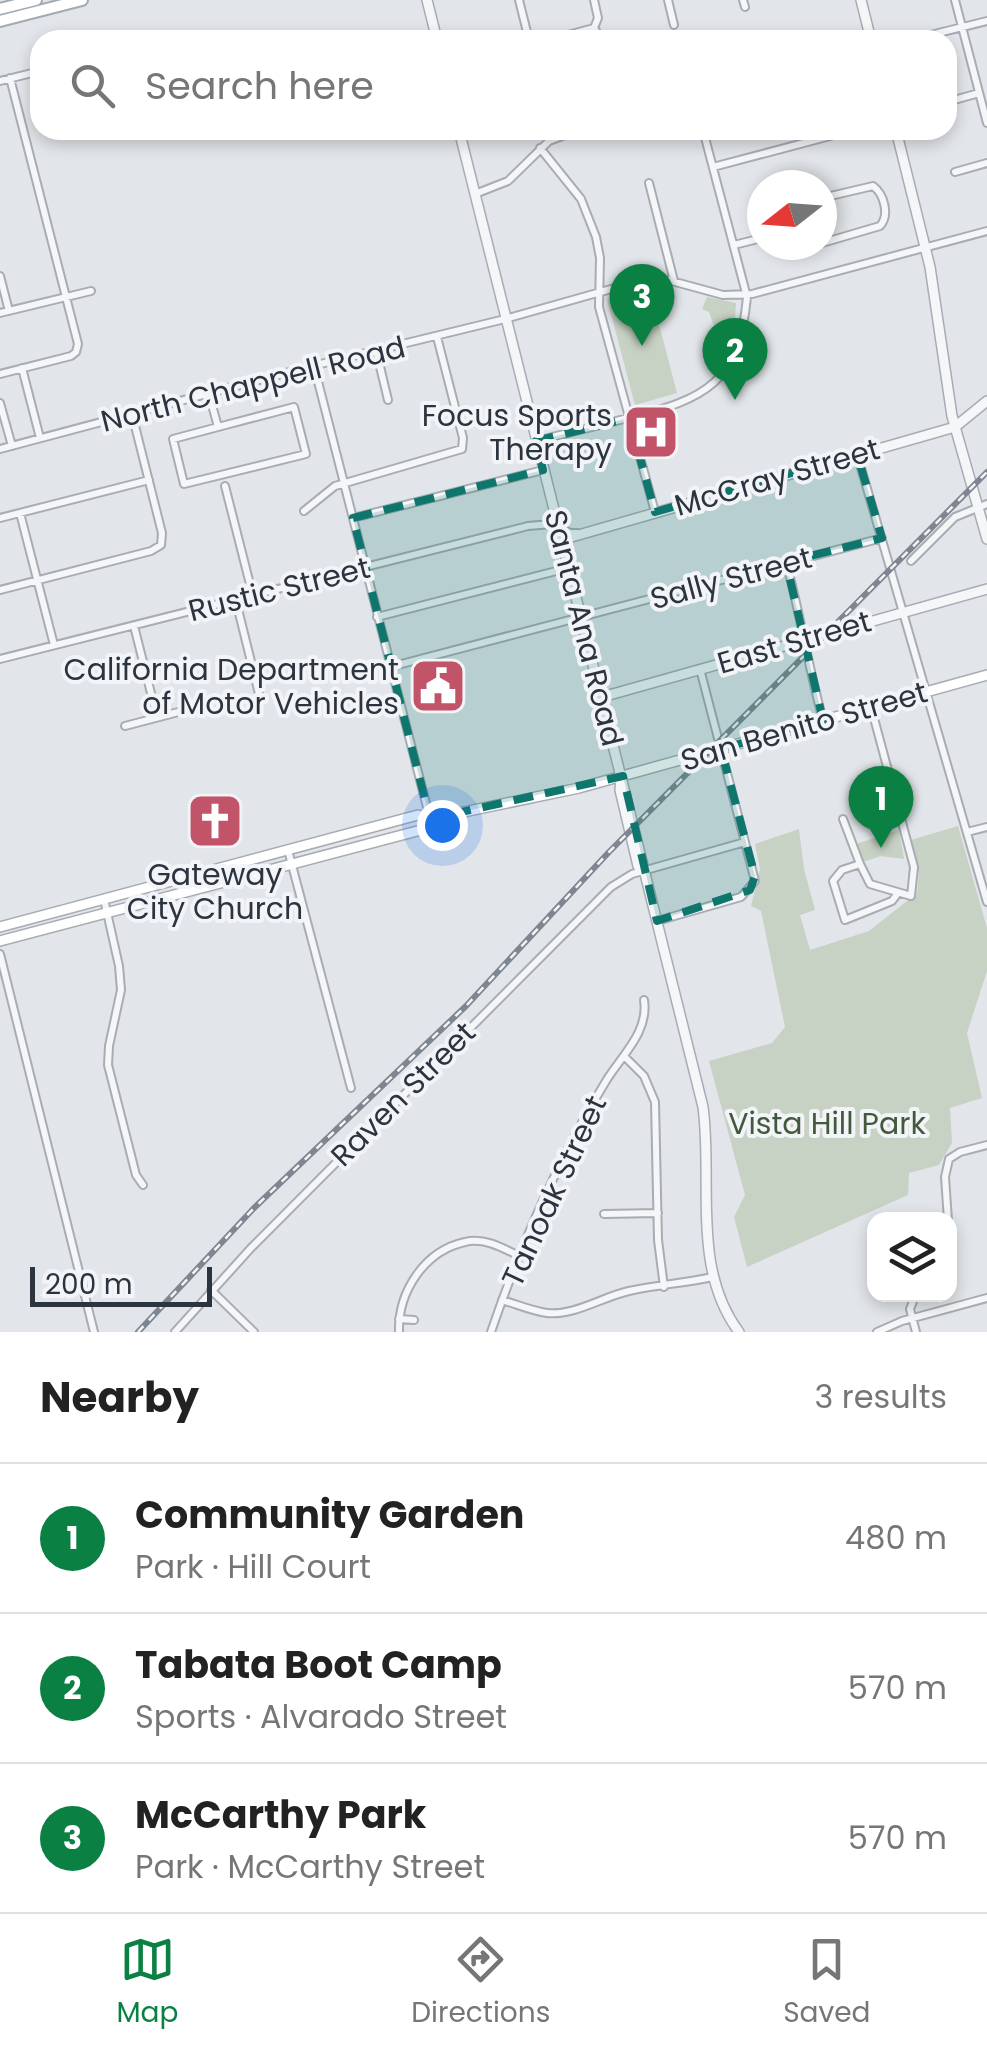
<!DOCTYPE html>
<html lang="en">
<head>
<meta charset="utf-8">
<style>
	body { margin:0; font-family:Poppins,sans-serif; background:#f6f6f6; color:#222 }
	.controls { position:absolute; right:30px; bottom:30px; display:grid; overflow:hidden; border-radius:20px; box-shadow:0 5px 15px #0003 }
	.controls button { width:90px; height:90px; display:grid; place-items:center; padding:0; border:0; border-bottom:2px solid #e0e0e0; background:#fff; color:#222; font:50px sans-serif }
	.compass { position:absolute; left:747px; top:170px; width:90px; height:90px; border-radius:50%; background:#fff; box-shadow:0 5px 15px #0003; rotate:253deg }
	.scale { position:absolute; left:30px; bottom:25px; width:182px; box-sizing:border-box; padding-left:10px; border:5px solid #2c343f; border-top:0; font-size:28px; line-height:35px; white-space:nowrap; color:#2c343f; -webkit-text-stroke:8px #f2f4f7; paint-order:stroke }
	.you { position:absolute; left:442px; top:825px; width:35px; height:35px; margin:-25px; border:8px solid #fff; border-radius:50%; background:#1a73e8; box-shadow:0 0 0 15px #1a73e833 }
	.badge { display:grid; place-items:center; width:65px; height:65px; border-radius:50%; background:#0b8043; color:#fff; font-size:32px; font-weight:700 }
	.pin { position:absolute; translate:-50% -82px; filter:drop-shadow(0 2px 5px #0008) }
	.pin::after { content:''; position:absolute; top:52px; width:35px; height:30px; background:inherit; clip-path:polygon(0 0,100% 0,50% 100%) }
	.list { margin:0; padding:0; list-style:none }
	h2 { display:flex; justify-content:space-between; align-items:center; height:130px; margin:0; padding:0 40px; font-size:42px }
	h2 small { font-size:32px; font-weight:400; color:#767676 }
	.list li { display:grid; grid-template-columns:65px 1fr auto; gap:30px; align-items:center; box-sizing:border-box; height:150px; padding:0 40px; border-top:2px solid #e0e0e0 }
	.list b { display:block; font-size:38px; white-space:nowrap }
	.list p { margin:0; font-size:32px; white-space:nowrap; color:#767676 }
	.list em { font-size:32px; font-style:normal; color:#767676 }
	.icon { flex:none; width:55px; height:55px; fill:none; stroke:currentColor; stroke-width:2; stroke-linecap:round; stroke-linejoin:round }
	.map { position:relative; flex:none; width:987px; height:1332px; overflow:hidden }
	.search { position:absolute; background:#fff; box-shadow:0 5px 15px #0003; left:30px; right:30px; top:30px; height:110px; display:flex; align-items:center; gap:25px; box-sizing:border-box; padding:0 35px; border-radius:30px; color:#767676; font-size:38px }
	.sheet { height:580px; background:#fff }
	nav { display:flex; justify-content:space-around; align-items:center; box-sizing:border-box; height:140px; border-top:2px solid #e0e0e0; background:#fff; font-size:28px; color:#767676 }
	nav a { display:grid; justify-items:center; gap:5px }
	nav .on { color:#0b8043 }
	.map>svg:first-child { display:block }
	.green { fill:#c8d2c4 }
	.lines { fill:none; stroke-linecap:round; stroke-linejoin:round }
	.minor-casing { stroke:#a8acb3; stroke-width:10 }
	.tertiary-casing { stroke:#a8acb3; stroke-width:12 }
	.secondary-casing { stroke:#a8acb3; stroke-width:12 }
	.primary-casing { stroke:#a3aab4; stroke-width:14 }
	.minor { stroke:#f5f6f8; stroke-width:6 }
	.tertiary { stroke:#f5f6f8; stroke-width:9 }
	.secondary { stroke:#fff; stroke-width:9 }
	.primary { stroke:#fff; stroke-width:10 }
	.rail-casing { stroke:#7d8691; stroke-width:6 }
	.rail { stroke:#f2f4f7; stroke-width:2.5; stroke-dasharray:8; stroke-linecap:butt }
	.marked { fill:#0f766e; fill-opacity:0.2; stroke:#0f766e; stroke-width:8; stroke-dasharray:20 12; stroke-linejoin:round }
	.labels { text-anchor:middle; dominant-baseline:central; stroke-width:8; stroke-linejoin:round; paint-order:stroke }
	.street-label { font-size:30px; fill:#2c343f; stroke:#f2f4f7 }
	.poi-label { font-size:30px; fill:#2c343f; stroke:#f2f4f7; text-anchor:end }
	.park-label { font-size:30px; fill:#425a3b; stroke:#f2f4f7 }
</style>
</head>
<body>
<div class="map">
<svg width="987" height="1332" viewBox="0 0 987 1332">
	<rect width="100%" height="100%" fill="#e2e5e9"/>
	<!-- green -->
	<path class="green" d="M649,286L677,393L635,405L607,299Z
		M707,297L736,303L735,318L721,356L702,348L716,332L709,312L702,309Z
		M958,826L987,928V971L967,1033L982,1098L950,1108L952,1143L939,1165L909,1173L908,1195L747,1267L734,1217L745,1195L709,1061L772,1043L785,1027L761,911L751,906L760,869L755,844L799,829L804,869L815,910L800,915L810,950L869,931L917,893L919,873L911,840Z
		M899,830L904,859L881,856L863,862L856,844Z"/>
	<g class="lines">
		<!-- minor casing -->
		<g class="minor-casing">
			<path id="minor" d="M519,0L529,40
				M668,0L674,25
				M743,0L745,7
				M955,0L987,123
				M594,28L598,18L594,0
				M594,28L602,40
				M549,40L594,28
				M910,40L987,21
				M0,81L36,72
				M947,102L979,93
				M540,148L581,199L596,237L600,258L599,307L655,512
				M713,167L849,131
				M955,172L987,163
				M649,183L674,281
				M475,194L508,181L549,141L578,130
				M822,198L873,186C884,194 890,215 880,226L822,243
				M734,245L762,238
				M768,245C780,260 798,249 814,245
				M0,276L9,311
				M0,313L91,291
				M376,350L388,400
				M314,366L430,819
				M22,368L40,438
				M0,374L71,356L76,352L78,344L10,78
				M209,394L218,427L173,439L184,484L306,454L294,407L218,427
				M0,403L12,446
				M536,441C567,433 597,426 628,418C706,399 739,383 747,297L703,130
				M0,449L304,368L505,319L636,282L668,280L723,295L752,294L987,231
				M857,454L987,902
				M225,486L253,596
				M304,511L335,486L462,449L463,438L437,337
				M20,513L54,645
				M0,518L149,480
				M353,518L543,470
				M911,561L955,517L987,504
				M786,562C801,616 808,667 823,720
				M0,590L151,551L161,545L162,533L132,414
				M236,601L260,698
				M377,617L568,568
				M134,626L157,717
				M0,659L528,526L552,524L570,533H577
				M390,667L882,538
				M123,676L167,665
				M125,726L186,710
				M843,819L860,864L842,870L833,881L845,920L892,901L898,893
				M967,832L987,827
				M288,850L351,1088
				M860,864L870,884L911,896L914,867L871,707
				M104,899L119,966L121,990L109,1046L108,1065L136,1175L143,1185
				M657,921L741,897L755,881L700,669
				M0,954L94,1332
				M624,1056L644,1076L655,1102L658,1240L664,1287
				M604,1214L658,1213
				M948,1220L945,1177L949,1159L960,1152L987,1145
				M211,1290L254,1332
				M916,1294L910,1309L916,1332
				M502,1300C516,1304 532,1311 547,1313C574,1316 602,1297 629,1291C656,1285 685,1283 713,1277
				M399,1319L414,1320
				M175,1332L251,1248L611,887L632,874L745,842
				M399,1332C398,1292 424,1251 465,1242C484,1237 503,1248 519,1256
				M491,1332C521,1244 558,1160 606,1081C622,1055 649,1032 644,1000
				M877,1332L902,1321L987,1298"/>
		</g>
		<!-- tertiary casing -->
		<g class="tertiary-casing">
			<path id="tertiary" d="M427,0L437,40
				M861,0L871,40
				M459,130L621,777
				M896,130L930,267L952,416L987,539
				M561,540L955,427L987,401
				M602,697L987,589
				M644,872L638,866L620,790L621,777L703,1107C713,1181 691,1268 739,1332"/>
		</g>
		<!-- secondary casing -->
		<g class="secondary-casing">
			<path id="secondary" d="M0,927L418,815L430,819L579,788L987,675
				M0,941L421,830L430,819"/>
		</g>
		<!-- primary casing -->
		<g class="primary-casing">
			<path id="primary" d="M0,9L36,0
				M0,21L82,0"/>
		</g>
		<!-- minor -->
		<use href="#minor" class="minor"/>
		<!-- tertiary -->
		<use href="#tertiary" class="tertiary"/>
		<!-- secondary -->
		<use href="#secondary" class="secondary"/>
		<!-- primary -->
		<use href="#primary" class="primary"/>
		<!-- rail casing -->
		<g class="rail-casing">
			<path id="rail" d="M138,1332L254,1208L466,1006L609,852L987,472"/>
		</g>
		<!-- rail -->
		<use href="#rail" class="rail"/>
	</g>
	<!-- marked area -->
	<path class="marked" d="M629,418L655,512L857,454L882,538L786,562L823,720L721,749L755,876L750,890L657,921L623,776L430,819L353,518L543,470L536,441Z"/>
	<!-- icons -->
	<defs>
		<g id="hospital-square" transform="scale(2.875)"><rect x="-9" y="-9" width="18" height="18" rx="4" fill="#c15469" stroke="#f2f4f7"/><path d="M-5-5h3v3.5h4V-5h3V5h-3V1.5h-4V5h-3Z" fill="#fff"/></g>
		<g id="civic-square" transform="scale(2.875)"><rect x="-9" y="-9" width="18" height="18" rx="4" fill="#c15469" stroke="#f2f4f7"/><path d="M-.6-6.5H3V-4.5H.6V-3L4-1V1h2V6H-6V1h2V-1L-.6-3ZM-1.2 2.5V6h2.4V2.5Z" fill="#fff"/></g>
		<g id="church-square" transform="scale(2.875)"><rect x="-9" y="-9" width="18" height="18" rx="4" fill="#c15469" stroke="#f2f4f7"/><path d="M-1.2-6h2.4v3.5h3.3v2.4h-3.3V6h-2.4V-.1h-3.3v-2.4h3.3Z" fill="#fff"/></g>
	</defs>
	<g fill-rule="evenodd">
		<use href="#hospital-square" x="651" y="432"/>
		<use href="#civic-square" x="438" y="686"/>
		<use href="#church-square" x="215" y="821"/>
	</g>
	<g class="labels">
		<!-- street labels -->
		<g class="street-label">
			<text transform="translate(253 384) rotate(-14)">North Chappell Road</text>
			<text transform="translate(777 477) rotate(-16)">McCray Street</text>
			<text transform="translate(731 578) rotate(-15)">Sally Street</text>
			<text transform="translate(279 589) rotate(-14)">Rustic Street</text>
			<text transform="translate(584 628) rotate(76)">Santa Ana Road</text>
			<text transform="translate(794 642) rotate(-16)">East Street</text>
			<text transform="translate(804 726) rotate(-16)">San Benito Street</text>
			<text transform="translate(403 1094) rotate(-45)">Raven Street</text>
			<text transform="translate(554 1191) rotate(-65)">Tanoak Street</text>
		</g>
		<!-- poi labels -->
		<g class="poi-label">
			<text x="612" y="415">Focus Sports<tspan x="612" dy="34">Therapy</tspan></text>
			<text x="399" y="669">California Department<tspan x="399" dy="34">of Motor Vehicles</tspan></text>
			<text x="215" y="874" text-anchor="middle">Gateway<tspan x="215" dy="34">City Church</tspan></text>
		</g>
		<!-- park labels -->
		<g class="park-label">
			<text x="827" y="1123">Vista Hill Park</text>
		</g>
	</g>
</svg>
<div class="controls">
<button><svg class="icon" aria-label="layers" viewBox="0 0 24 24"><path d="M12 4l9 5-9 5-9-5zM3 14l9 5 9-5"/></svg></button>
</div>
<svg class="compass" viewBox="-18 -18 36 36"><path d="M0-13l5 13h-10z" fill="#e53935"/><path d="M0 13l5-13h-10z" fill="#767676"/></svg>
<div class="scale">200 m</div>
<div class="you"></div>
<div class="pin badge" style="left:881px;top:848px">1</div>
<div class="pin badge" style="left:735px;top:400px">2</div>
<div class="pin badge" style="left:642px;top:346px">3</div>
<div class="search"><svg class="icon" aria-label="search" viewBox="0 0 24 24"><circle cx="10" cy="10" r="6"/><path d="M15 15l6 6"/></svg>Search here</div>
</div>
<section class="sheet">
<h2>Nearby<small>3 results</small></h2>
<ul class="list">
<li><span class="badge">1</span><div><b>Community Garden</b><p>Park · Hill Court</p></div><em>480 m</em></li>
<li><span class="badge">2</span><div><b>Tabata Boot Camp</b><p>Sports · Alvarado Street</p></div><em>570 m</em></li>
<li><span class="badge">3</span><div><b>McCarthy Park</b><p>Park · McCarthy Street</p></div><em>570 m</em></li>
</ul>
</section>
<nav>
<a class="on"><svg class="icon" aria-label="map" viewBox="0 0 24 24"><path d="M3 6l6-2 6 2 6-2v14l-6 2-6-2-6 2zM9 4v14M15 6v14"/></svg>Map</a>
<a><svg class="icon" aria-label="directions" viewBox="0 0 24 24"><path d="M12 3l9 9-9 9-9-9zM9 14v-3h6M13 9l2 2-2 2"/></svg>Directions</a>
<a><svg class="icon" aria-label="saved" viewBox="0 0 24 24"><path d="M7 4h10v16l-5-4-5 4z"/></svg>Saved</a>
</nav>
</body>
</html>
